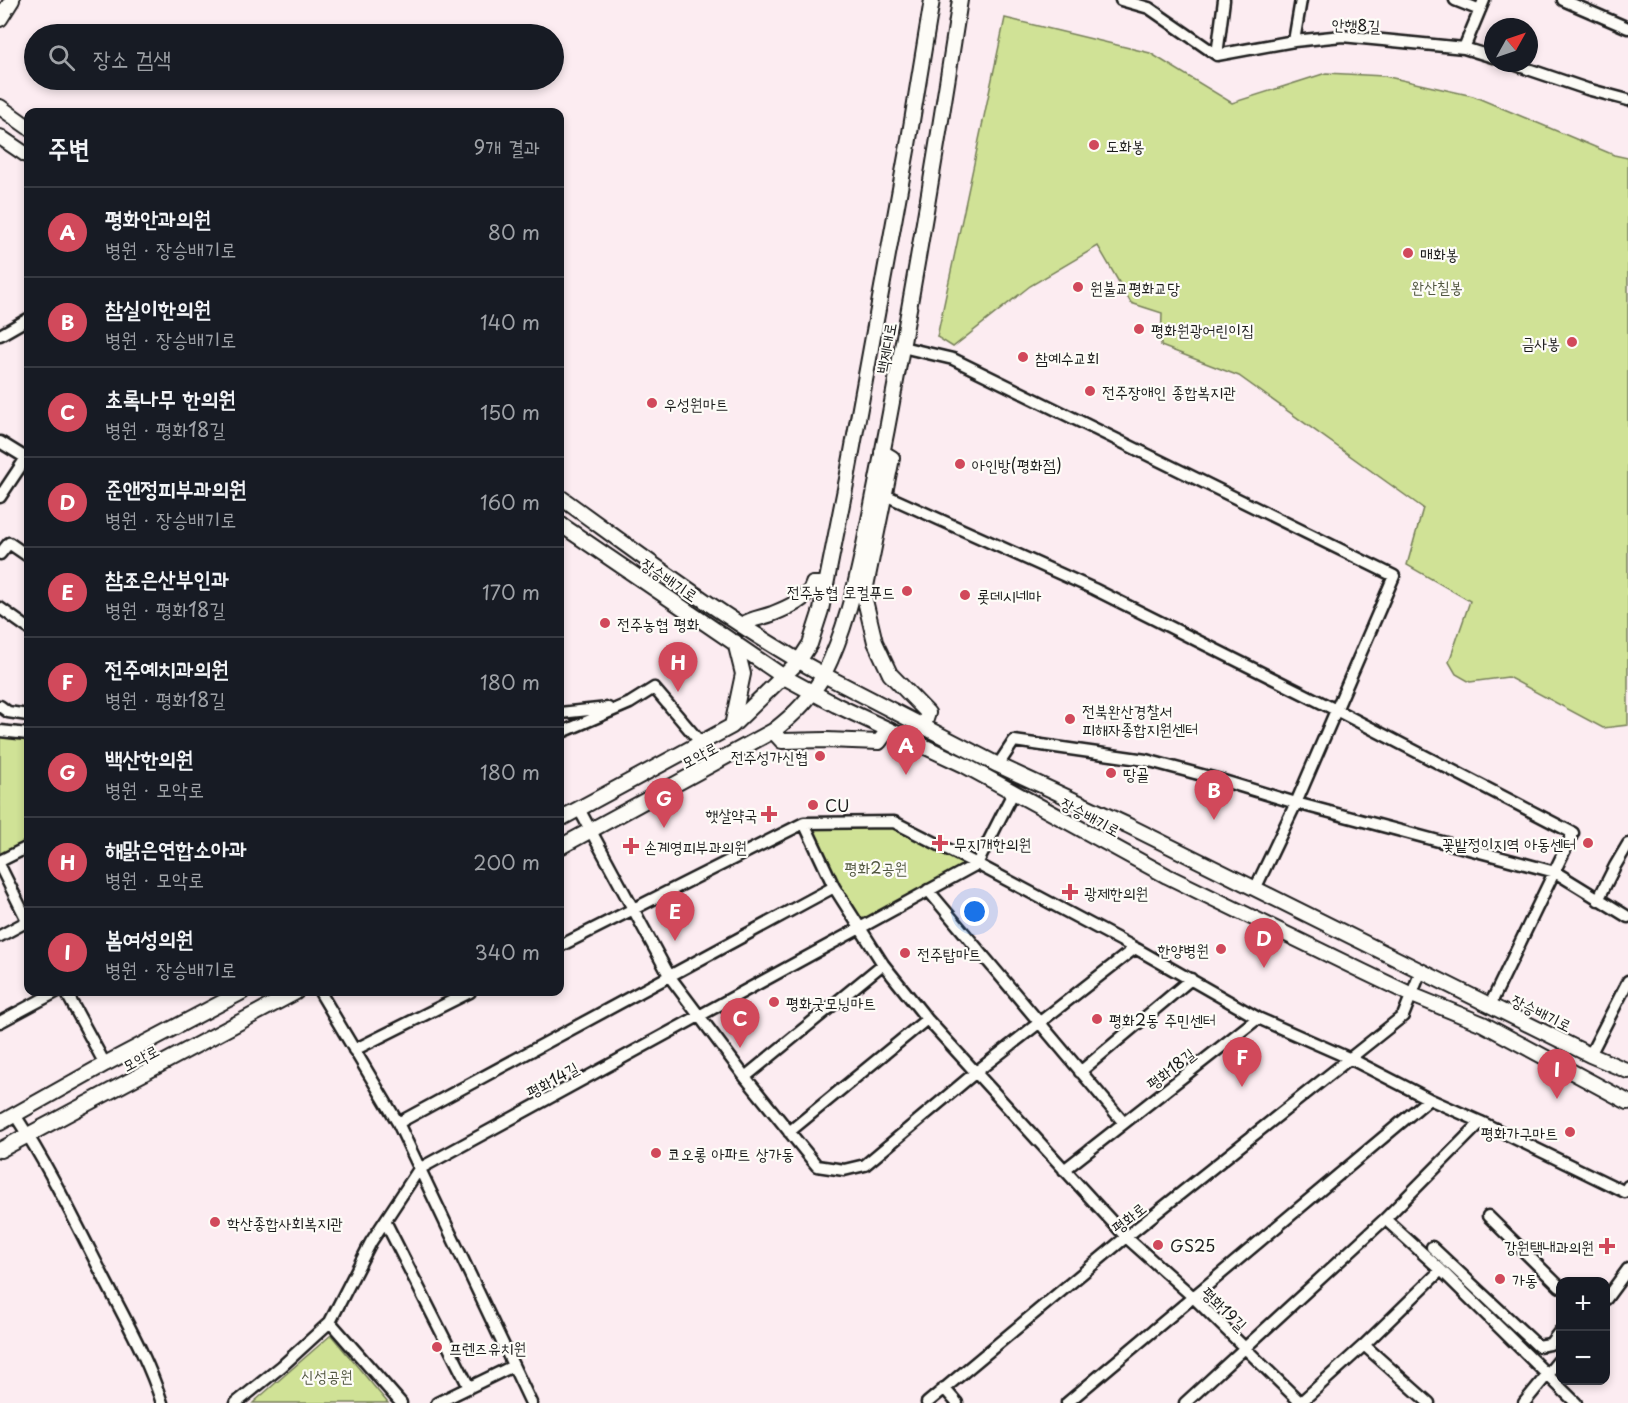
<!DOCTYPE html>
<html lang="ko">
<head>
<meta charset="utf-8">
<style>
	body { margin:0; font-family:"Playpen Sans","Poor Story",sans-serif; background:#242831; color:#f1f3f6 }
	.controls { position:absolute; right:18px; bottom:18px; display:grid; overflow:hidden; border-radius:12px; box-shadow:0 3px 9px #0003 }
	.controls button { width:54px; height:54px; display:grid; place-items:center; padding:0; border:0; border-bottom:2px solid #363941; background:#171b24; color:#f1f3f6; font:30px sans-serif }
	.compass { position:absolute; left:1484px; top:18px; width:54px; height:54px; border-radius:50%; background:#171b24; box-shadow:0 3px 9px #0003; rotate:50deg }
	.you { position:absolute; left:975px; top:912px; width:21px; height:21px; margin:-15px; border:4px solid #fff; border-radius:50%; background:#1a73e8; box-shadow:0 0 0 9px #1a73e833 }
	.badge { display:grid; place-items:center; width:39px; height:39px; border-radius:50%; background:#d1495b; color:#fff; font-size:20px; font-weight:700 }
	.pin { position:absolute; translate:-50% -50px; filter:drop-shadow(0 2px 3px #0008) }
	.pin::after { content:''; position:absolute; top:32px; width:21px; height:18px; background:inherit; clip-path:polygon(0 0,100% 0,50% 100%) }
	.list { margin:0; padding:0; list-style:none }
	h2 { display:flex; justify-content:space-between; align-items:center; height:78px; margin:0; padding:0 24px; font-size:26px }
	h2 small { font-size:20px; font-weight:400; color:#9ea1a6 }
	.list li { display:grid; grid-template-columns:39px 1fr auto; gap:18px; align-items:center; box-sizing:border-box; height:90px; padding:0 24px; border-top:2px solid #363941 }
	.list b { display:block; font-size:22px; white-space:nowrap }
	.list p { margin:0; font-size:20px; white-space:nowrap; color:#9ea1a6 }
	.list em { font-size:20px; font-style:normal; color:#9ea1a6 }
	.icon { flex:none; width:33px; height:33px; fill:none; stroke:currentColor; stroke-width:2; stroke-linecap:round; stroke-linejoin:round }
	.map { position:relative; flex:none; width:1628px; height:1403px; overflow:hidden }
	.search { position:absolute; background:#171b24; box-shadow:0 3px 9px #0003; left:24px; top:24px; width:540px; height:66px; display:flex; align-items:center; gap:15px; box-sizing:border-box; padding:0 21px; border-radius:33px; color:#9ea1a6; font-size:22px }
	.panel { position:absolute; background:#171b24; box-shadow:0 3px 9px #0003; left:24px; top:108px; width:540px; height:888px; border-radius:12px }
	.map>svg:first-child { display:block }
	.green { fill:#d0e296; stroke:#767f59; stroke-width:1.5 }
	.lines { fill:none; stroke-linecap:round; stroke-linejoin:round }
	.minor-casing { stroke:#1c1c1c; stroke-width:15 }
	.tertiary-casing { stroke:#1c1c1c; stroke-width:18 }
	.minor { stroke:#fdfcf7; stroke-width:10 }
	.tertiary { stroke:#fdfcf7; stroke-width:14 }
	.poi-dot { fill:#d1495b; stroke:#fdfcf7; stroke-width:2 }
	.labels { text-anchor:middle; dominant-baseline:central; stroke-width:4.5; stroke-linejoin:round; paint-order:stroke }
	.street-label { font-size:16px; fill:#1c1c1c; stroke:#fdfcf7 }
	.poi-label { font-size:16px; fill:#1c1c1c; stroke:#fdfcf7; text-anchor:start }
	.park-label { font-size:16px; fill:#525741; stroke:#fdfcf7 }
</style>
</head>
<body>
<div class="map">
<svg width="1628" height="1403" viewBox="0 0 1628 1403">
	<rect width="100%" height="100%" fill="#fcecf1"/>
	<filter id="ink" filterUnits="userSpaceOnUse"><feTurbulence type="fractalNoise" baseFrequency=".0167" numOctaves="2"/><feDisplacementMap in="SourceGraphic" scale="12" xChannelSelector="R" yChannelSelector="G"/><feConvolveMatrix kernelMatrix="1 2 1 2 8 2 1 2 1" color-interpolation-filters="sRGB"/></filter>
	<g filter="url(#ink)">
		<!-- green -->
		<path class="green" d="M1005,18L1150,53L1232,103L1326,73L1384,76L1473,96L1614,155L1628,158V725L1603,728L1508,677L1470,682L1456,674L1449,662L1470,601L1407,565L1423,508L1239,376L1161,346L1162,313L1131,303L1098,246L1030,286L953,347L937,337Z
			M0,731L28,734V847L0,861Z
			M804,823H894L977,864L860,927Z
			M331,1335L388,1403H253L255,1401Z"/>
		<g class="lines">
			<!-- minor casing -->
			<g class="minor-casing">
				<path id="minor" d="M1121,0L1149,8L1217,55L1294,41L1342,36L1464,48L1493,57
					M1455,0L1480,10
					M1563,0L1628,28
					M1294,41L1301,0
					M1464,48L1484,0
					M1217,55L1224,0
					M1510,63L1587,89L1628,100
					M0,335L28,319
					M902,347L953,359L1394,576L1296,803L1255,889
					M0,442L26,458
					M885,495L1094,589L1336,710L1573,833L1490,1005
					M0,497L28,455
					M0,554L9,543L28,556
					M0,608L28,628
					M0,706L8,712L28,715
					M560,713L608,708
					M0,731L28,734
					M560,733L630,703L654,688L701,743
					M998,765L1014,741L1146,760L1217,779L1296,803L1555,872L1628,917
					M579,809L670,977L745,1077L817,1166L844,1170L865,1165L976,1072L1135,948
					M804,823L834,887L883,964L927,1019L1126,1237L1192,1296L1301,1403
					M0,861L28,847
					M0,866L28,922
					M928,890L1124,1123
					M1598,900L1615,866L1628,844
					M0,936L28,921
					M560,946L804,823L894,822L977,864L1135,948L1258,1018L1351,1059L1429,1099L1481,1122L1625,1192L1628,1186
					M66,992L105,1064
					M320,992L398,1123L531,1403
					M0,1022L56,992
					M354,1050L470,992
					M1590,1055L1628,981
					M1080,1072L1191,979
					M745,1077L883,964
					M15,1115C49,1167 76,1223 104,1278C125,1319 148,1359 162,1403
					M398,1123L834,887
					M789,1132L927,1019
					M1064,1170L1258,1018
					M1488,1216L1560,1287
					M1385,1219L1441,1270L1576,1403
					M385,1221L469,1387
					M1432,1247L1538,1346L1550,1344L1560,1331
					M1606,1299L1628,1269
					M330,1322L401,1403
					M1364,1345L1429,1403
					M944,1388L957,1403
					M236,1403L282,1366L330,1322L371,1242L419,1169L977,864L1013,793
					M437,1403L513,1366
					M927,1403L1126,1237L1403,1016L1421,971
					M1067,1403L1429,1099
					M1185,1403L1385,1219L1481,1122
					M1300,1403L1364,1345L1441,1270
					M1524,1403L1560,1359"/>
			</g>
			<!-- tertiary casing -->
			<g class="tertiary-casing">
				<path id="tertiary" d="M0,19L12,0
					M0,107L28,127
					M0,137L28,156
					M882,452L892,458L864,596L875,642L890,674L928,713L923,728
					M560,497C646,559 731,624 824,675L998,765L1127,825L1429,975L1590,1055L1628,1071
					M560,524L784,677L836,705L964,765L1167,876L1364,972L1412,995L1483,1024L1628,1102
					M741,625C753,618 761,618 772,614C787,608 809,599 813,584H826
					M732,726L743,674L735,642
					M773,731L782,741L826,740L879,742L888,730
					M560,819L732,726L799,661L810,644L821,610L847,479L908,145L932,0
					M560,847L773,731C793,716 812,697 824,674C844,634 855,589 864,545C872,506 879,468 887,429C914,286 938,143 960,0
					M0,1123L105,1064L242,992
					M0,1150L296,992"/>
			</g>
			<!-- minor -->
			<use href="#minor" class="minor"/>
			<!-- tertiary -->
			<use href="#tertiary" class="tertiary"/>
		</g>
	</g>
	<!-- markers -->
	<g class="poi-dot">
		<circle cx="1094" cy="145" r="6"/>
		<circle cx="1408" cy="253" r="6"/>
		<circle cx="1078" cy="287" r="6"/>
		<circle cx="1139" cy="329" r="6"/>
		<circle cx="1572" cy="342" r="6"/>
		<circle cx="1023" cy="357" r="6"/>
		<circle cx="1090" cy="391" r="6"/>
		<circle cx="652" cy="403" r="6"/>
		<circle cx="960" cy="464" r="6"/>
		<circle cx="907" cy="591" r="6"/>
		<circle cx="965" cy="595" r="6"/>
		<circle cx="605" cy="623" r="6"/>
		<circle cx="1070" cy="719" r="6"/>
		<circle cx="820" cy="756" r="6"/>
		<circle cx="1111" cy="773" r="6"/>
		<circle cx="813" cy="805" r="6"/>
		<path d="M766 805h6v6h6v6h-6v6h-6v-6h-6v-6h6z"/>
		<path d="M937 834h6v6h6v6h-6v6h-6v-6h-6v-6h6z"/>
		<circle cx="1588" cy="843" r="6"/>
		<path d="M628 837h6v6h6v6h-6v6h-6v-6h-6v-6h6z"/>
		<path d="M1067 883h6v6h6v6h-6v6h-6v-6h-6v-6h6z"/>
		<circle cx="1221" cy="949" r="6"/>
		<circle cx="905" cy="953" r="6"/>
		<circle cx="774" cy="1002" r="6"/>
		<circle cx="1097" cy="1019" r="6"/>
		<circle cx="1570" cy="1132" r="6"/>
		<circle cx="656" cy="1153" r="6"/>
		<circle cx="215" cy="1222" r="6"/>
		<circle cx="1158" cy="1245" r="6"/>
		<path d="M1604 1237h6v6h6v6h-6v6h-6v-6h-6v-6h6z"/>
		<circle cx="1500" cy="1279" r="6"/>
		<circle cx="437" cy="1347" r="6"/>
	</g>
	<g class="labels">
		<!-- street labels -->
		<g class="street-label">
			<text transform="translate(1356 24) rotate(2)">안행8길</text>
			<text transform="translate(885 348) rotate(-80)">백제대로</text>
			<text transform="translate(670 579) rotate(34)">장승배기로</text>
			<text transform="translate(699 754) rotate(-28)">모악로</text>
			<text transform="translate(1091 816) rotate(28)">장승배기로</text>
			<text transform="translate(1542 1012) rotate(26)">장승배기로</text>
			<text transform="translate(140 1057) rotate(-28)">모악로</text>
			<text transform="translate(1170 1068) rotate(-38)">평화18길</text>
			<text transform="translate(552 1079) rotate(-29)">평화14길</text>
			<text transform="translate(1128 1217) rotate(-39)">평화로</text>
			<text transform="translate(1225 1308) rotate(44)">평화19길</text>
		</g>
		<!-- poi labels -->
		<g class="poi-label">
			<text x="1106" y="145">도화봉</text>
			<text x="1420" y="253">매화봉</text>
			<text x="1090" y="287">원불교평화교당</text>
			<text x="1151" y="329">평화원광어린이집</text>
			<text x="1560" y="342" text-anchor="end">금사봉</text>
			<text x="1035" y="357">참예수교회</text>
			<text x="1102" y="391">전주장애인 종합복지관</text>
			<text x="664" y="403">우성원마트</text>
			<text x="972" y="464">아인방(평화점)</text>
			<text x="895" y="591" text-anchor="end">전주농협 로컬푸드</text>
			<text x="977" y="595">롯데시네마</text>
			<text x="617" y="623">전주농협 평화</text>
			<text x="1082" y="710">전북완산경찰서<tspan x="1082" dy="18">피해자종합지원센터</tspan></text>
			<text x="808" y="756" text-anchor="end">전주성가신협</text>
			<text x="1123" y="773">땅골</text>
			<text x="825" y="805">CU</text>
			<text x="757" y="814" text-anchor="end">햇살약국</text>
			<text x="954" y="843">무지개한의원</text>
			<text x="1576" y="843" text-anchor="end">꽃밭정이지역 아동센터</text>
			<text x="644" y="846">손계영피부과의원</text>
			<text x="1084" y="892">광제한의원</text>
			<text x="1209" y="949" text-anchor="end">한양병원</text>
			<text x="917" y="953">전주탑마트</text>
			<text x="786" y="1002">평화굿모닝마트</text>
			<text x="1109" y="1019">평화2동 주민센터</text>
			<text x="1558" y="1132" text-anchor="end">평화가구마트</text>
			<text x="668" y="1153">코오롱 아파트 상가동</text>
			<text x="227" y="1222">학산종합사회복지관</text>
			<text x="1170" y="1245">GS25</text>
			<text x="1594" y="1246" text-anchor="end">강원택내과의원</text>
			<text x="1512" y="1279">가동</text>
			<text x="449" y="1347">프렌즈유치원</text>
		</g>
		<!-- park labels -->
		<g class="park-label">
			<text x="1437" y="286">완산칠봉</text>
			<text x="876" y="867">평화2공원</text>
			<text x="327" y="1375">신성공원</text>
		</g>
	</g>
</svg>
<div class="controls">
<button>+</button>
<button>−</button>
</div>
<svg class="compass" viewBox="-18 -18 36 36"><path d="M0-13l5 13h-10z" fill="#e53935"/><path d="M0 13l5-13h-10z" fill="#9ea1a6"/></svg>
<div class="you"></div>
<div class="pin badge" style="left:906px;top:775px">A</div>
<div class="pin badge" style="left:1214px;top:820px">B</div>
<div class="pin badge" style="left:740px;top:1048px">C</div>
<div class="pin badge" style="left:1264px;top:968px">D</div>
<div class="pin badge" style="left:675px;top:941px">E</div>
<div class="pin badge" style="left:1242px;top:1087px">F</div>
<div class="pin badge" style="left:664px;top:828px">G</div>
<div class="pin badge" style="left:678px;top:692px">H</div>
<div class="pin badge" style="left:1557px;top:1099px">I</div>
<div class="search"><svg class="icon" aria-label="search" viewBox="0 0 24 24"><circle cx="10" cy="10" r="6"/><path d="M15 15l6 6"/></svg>장소 검색</div>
<section class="panel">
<h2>주변<small>9개 결과</small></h2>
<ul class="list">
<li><span class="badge">A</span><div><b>평화안과의원</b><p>병원 · 장승배기로</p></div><em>80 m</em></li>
<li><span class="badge">B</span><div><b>참실이한의원</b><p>병원 · 장승배기로</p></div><em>140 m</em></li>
<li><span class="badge">C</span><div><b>초록나무 한의원</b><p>병원 · 평화18길</p></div><em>150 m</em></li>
<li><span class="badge">D</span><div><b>준앤정피부과의원</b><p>병원 · 장승배기로</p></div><em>160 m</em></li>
<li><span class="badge">E</span><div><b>참조은산부인과</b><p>병원 · 평화18길</p></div><em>170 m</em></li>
<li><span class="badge">F</span><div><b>전주예치과의원</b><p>병원 · 평화18길</p></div><em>180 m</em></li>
<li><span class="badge">G</span><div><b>백산한의원</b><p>병원 · 모악로</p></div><em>180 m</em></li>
<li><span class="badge">H</span><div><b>해맑은연합소아과</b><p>병원 · 모악로</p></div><em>200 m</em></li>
<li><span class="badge">I</span><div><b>봄여성의원</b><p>병원 · 장승배기로</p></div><em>340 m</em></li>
</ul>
</section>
</div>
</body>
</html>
